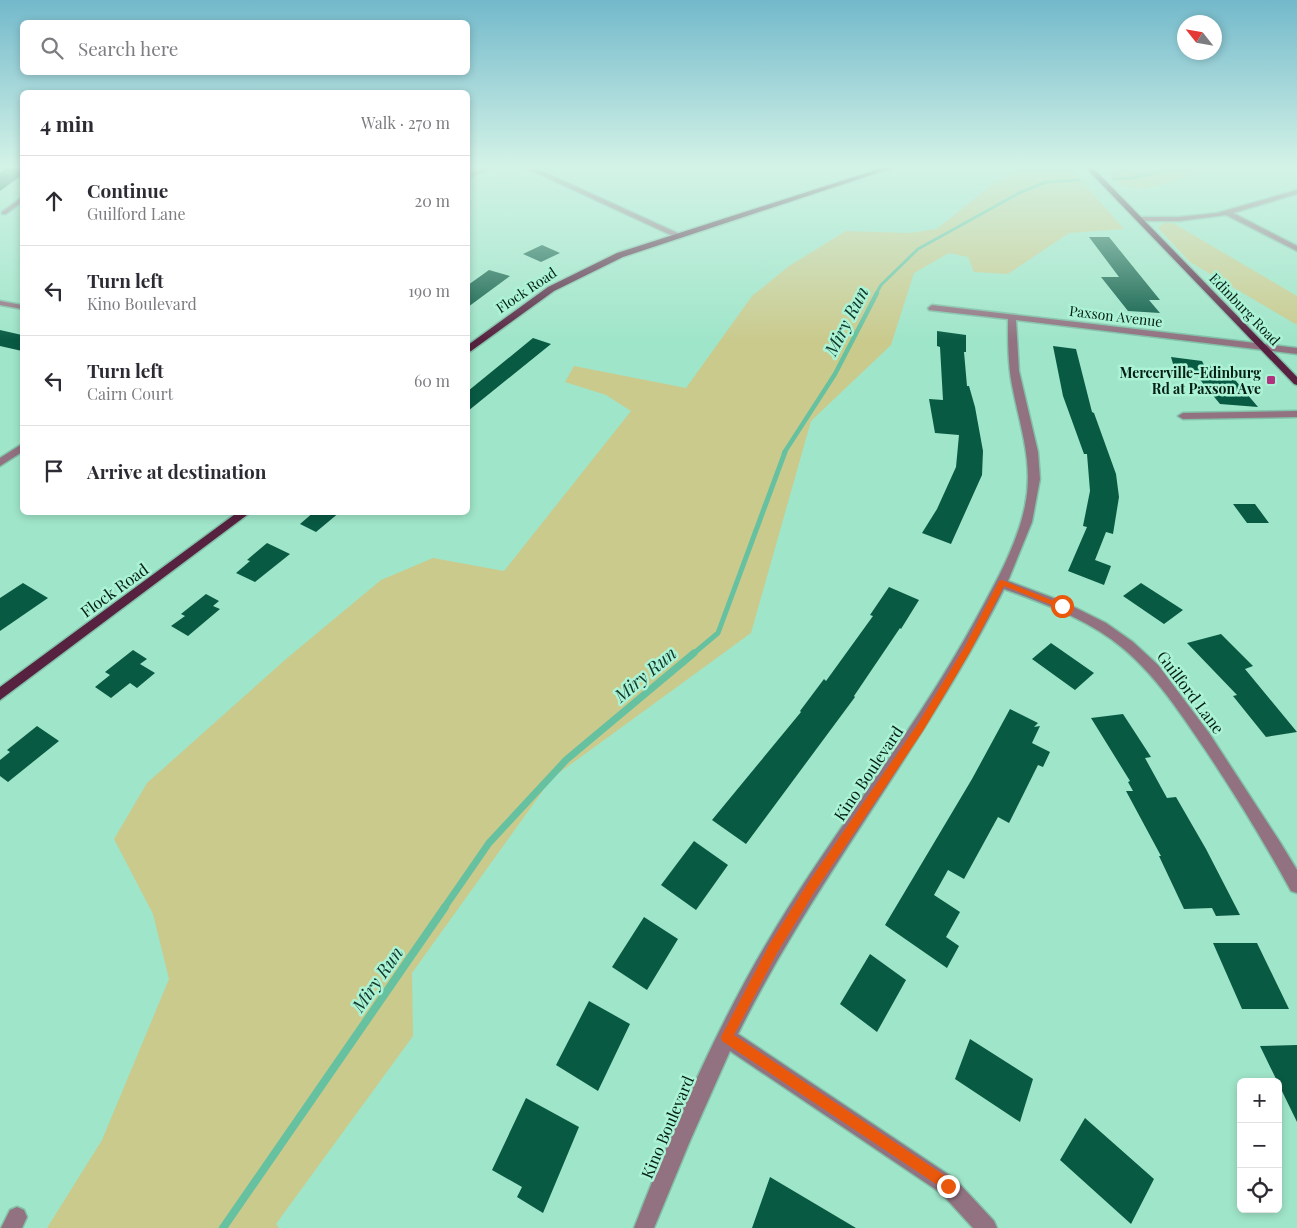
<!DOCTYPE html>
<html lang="en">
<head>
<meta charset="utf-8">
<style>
	body { margin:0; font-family:"Playfair Display",serif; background:#f2f2f3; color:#2b2b33 }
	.controls { position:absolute; right:15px; bottom:15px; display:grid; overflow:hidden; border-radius:8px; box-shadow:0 2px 8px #0003 }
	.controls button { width:45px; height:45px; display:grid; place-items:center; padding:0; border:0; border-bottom:1px solid #e1e1e2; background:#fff; color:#2b2b33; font:25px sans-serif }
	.compass { position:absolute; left:1177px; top:15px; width:45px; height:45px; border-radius:50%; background:#fff; box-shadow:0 2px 8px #0003; rotate:301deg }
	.stop { position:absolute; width:15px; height:15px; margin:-11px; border:4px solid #ea580c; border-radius:50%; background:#fff }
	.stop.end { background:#ea580c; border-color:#fff; box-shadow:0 1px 5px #0008 }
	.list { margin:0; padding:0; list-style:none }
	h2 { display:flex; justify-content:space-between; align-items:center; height:65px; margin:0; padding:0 20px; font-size:21px }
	h2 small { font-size:16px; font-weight:400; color:#7c7c81 }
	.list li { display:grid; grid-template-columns:32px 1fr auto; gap:15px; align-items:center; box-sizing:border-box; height:90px; padding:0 20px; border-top:1px solid #e1e1e2 }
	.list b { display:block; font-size:19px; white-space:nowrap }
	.list p { margin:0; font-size:16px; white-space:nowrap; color:#7c7c81 }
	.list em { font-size:16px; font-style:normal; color:#7c7c81 }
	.icon { flex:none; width:28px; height:28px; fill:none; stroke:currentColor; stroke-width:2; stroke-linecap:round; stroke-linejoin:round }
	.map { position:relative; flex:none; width:1297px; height:1228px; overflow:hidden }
	.search { position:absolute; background:#fff; box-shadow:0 2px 8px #0003; left:20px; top:20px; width:450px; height:55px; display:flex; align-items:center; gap:12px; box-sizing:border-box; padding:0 18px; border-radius:8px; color:#7c7c81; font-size:19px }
	.panel { position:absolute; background:#fff; box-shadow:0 2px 8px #0003; left:20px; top:90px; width:450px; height:425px; border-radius:8px }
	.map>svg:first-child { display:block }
	.green { fill:#caca8d }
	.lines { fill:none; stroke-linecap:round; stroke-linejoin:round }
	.stream-far4 { stroke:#65c1a0; stroke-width:3 }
	.stream-far3 { stroke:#65c1a0; stroke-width:4.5 }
	.stream-far2 { stroke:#65c1a0; stroke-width:5 }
	.stream-far1 { stroke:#65c1a0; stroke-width:7 }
	.stream { stroke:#65c1a0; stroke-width:8 }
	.building { fill:#095a43 }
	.minor-casing { stroke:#83c1a9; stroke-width:3 }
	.major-casing { stroke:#83c1a9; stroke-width:3 }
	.minor { fill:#927281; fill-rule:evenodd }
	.major { fill:#56223f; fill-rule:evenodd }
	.route { fill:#ea580c }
	.poi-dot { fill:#b1317e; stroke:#acf3d6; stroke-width:2 }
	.labels { text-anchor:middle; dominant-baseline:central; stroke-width:5; stroke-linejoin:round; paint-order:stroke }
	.far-street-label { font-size:14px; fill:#021e15; stroke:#acf3d6 }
	.far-poi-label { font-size:14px; font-weight:bold; fill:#021e15; stroke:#acf3d6; text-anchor:end }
	.street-label { font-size:16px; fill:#021e15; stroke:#acf3d6 }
	.water-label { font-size:18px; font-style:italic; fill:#0f392b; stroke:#acf3d6 }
</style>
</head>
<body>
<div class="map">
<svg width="1297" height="1228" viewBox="0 0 1297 1228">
	<rect width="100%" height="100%" fill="#9fe5c9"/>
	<!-- green -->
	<path class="green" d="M1048,168H1074L1059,171H1073L1124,229L1069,233L1008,274L974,272L968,257L949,253L914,273L891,345L811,421L751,633L552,778L412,973L413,1036L276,1224L279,1228H47L102,1140L169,979L153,914L114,839L147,783L286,659L381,580L433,558L504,571L631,411L606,395L565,382L574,366L686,388L752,296L789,266L846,231L910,233L937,229L990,186L1017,172L1052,171Z
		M1105,168H1217L1144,189L1123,187Z
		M1164,223H1173L1297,296V325L1190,262L1158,228Z"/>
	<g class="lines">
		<!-- stream-far4 -->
		<path class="stream-far4" d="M1113,179L1132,178L1177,168
			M876,294L881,285L918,249L1021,192L1046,182L1079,180"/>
		<!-- stream-far3 -->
		<path class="stream-far3" d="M784,453L835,374L877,293"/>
		<!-- stream-far2 -->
		<path class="stream-far2" d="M693,654L718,633L785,452"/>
		<!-- stream-far1 -->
		<path class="stream-far1" d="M444,908L489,843L566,760L694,653"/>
		<!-- stream -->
		<path class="stream" d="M223,1228L445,907"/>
	</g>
	<!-- building -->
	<path class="building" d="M6,168H22V175L0,191V173Z
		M1089,237H1109L1160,300H1149L1160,313L1128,311L1101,277H1119Z
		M542,245L560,253L541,262L523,254Z
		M489,270L510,276L468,307V285Z
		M0,330L22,335V351L0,346Z
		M937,331L966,335V352H964L967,386H969L975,407L983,451L982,475L951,544L922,533L937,509L956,467L959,435L935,433L929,399L943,400L940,347L937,346Z
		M533,338L551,344L468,411V391Z
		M1053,346L1076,349L1092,412L1094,413L1116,474L1119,497L1113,534L1106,532L1095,560L1111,566L1104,585L1068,571L1087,527L1083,526L1090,491L1087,454H1084L1063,396Z
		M1171,357L1202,361L1204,365L1212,366L1216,375L1230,374L1258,407L1220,404L1197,376L1176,374Z
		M1233,504H1255L1269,523H1247Z
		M314,512H340L316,532L300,524Z
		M267,543L290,554L255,582L236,573L250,561L247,560Z
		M23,583L48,598L0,631V598Z
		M1141,583L1183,610L1164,624L1123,596Z
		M889,587L919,600L901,629L900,628L854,696L855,697L746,844L712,820L801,712L800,711L824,679L826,681L873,616L870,615Z
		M206,594L219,601L213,606L220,609L188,636L171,626L185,616L181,614Z
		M1221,634L1253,666L1245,669L1297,732L1266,737L1233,696L1237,695L1187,643Z
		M1051,643L1094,673L1075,690L1032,659Z
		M133,650L147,659L140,664L155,673L137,688L130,683L111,698L95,687L110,675L105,672Z
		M1010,709L1038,723L1034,727L1040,726L1032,743L1050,752L1043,767L1038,765L1009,823L998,817L964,879L948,870L934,895L960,912L946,937L959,946L947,968L885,925L972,779Z
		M1123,714L1151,757L1145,758L1167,798L1176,797L1206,849L1240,915L1216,916L1212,908L1184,909L1159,856H1161L1126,791H1133L1128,782L1130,781L1091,718Z
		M37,726L59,741L8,782L0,776V760L10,752L7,750Z
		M694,841L728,865L696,910L661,885Z
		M644,917L678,939L647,990L612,967Z
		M1213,943H1257L1289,1009H1242Z
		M870,954L906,980L877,1032L840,1004Z
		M589,1001L630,1024L598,1091L556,1065Z
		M970,1039L1033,1079L1020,1122L955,1079Z
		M1297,1045V1122L1260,1046Z
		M526,1098L579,1127L543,1213L517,1197L522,1187L492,1170Z
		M1085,1118L1154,1179L1131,1224L1060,1160Z
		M770,1177L856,1228H752Z"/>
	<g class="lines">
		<!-- minor casing -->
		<g class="minor-casing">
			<path id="minor" d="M484,168H494L468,178V174Z
				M526,168H535L682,235L675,237Z
				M1297,190V194L1233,213L1297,246V251L1226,215L1179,221H1139L1135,219L1139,217H1179L1217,213Z
				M22,197V202L6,214H2V212Z
				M0,301L22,305V309L0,305Z
				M932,305L1297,348V354L1016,320L1019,371L1038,452L1040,479L1032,522L1008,581L1064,602L1106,623L1133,642L1158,665L1209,733L1280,842L1297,870V893L1291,891C1264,842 1235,794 1204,748C1177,708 1150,667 1111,639C1078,616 1040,602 1004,589C926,744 815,878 738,1034L955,1179L994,1221L997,1228H973L941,1193L730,1051L690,1141L654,1228H634C677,1117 725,1008 788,908C850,810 922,719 977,617C996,582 1017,545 1025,506C1034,463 1020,427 1012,385C1008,364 1008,342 1008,319L929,310L928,308Z
				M1297,411V417L1183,419L1178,416L1183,413Z
				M22,444V452L0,466V458Z
				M17,1207L24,1210L27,1217L22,1228H1L10,1210Z"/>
		</g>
		<!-- major casing -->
		<g class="major-casing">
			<path id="major" d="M882,168H892L623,257L554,291L471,351L468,352V345L548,287L617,253Z
				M1086,168H1093L1297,377V385L1294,384Z
				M238,512H251L0,700V687Z"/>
		</g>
		<!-- minor -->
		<use href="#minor" class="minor"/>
		<!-- major -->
		<use href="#major" class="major"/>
	</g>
	<!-- sky -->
	<linearGradient id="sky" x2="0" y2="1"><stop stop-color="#73b9cb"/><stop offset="0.49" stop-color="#d4f3e7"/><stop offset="1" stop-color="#d4f3e7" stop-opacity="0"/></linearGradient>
	<rect width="1297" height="340" fill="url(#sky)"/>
	<!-- route -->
	<path class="route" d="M1002,580L1066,606L1062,609L1004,586L970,652L923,731L815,891L777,953L734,1035L953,1181L955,1186L953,1191L948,1192L722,1041L721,1037L769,945L808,883L917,725L964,648L999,581Z"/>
	<!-- markers -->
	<rect class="poi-dot" x="1266" y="375" width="10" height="10" rx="2.5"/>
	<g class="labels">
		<!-- far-street labels -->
		<g class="far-street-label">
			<text transform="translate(526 290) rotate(-34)">Flock Road</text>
			<text transform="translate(1245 309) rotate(46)">Edinburg Road</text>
			<text transform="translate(1116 316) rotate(7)">Paxson Avenue</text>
		</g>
		<!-- far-poi labels -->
		<g class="far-poi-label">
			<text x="1261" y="372">Mercerville-Edinburg<tspan x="1261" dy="16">Rd at Paxson Ave</tspan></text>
		</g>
		<!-- street labels -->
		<g class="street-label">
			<text transform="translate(114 590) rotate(-36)">Flock Road</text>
			<text transform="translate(1191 692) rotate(53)">Guilford Lane</text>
			<text transform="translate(868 773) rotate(-56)">Kino Boulevard</text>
			<text transform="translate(667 1127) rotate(-67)">Kino Boulevard</text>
		</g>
		<!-- water labels -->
		<g class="water-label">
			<text transform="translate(846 321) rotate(-63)">Miry Run</text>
			<text transform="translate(645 674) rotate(-40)">Miry Run</text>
			<text transform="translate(377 979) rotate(-55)">Miry Run</text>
		</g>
	</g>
</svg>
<div class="controls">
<button>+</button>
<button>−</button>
<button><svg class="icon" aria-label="locate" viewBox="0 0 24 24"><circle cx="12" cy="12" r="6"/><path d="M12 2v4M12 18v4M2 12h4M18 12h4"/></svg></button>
</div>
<svg class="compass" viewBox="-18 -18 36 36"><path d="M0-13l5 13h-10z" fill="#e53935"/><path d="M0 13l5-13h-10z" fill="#7c7c81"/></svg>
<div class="stop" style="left:1062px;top:606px"></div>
<div class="stop end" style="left:948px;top:1186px"></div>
<div class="search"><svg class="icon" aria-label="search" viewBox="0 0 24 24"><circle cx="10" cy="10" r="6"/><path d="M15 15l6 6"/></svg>Search here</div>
<section class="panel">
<h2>4 min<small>Walk · 270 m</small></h2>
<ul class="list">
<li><svg class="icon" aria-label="ahead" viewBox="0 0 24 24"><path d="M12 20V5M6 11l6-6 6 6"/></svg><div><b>Continue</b><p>Guilford Lane</p></div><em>20 m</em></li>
<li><svg class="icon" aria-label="left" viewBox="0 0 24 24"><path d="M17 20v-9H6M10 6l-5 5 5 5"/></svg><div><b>Turn left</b><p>Kino Boulevard</p></div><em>190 m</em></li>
<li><svg class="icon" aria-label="left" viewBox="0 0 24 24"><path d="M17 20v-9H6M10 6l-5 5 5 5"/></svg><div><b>Turn left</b><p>Cairn Court</p></div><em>60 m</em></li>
<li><svg class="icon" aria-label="arrive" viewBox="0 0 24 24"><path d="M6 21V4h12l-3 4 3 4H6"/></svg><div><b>Arrive at destination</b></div></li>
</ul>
</section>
</div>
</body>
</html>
